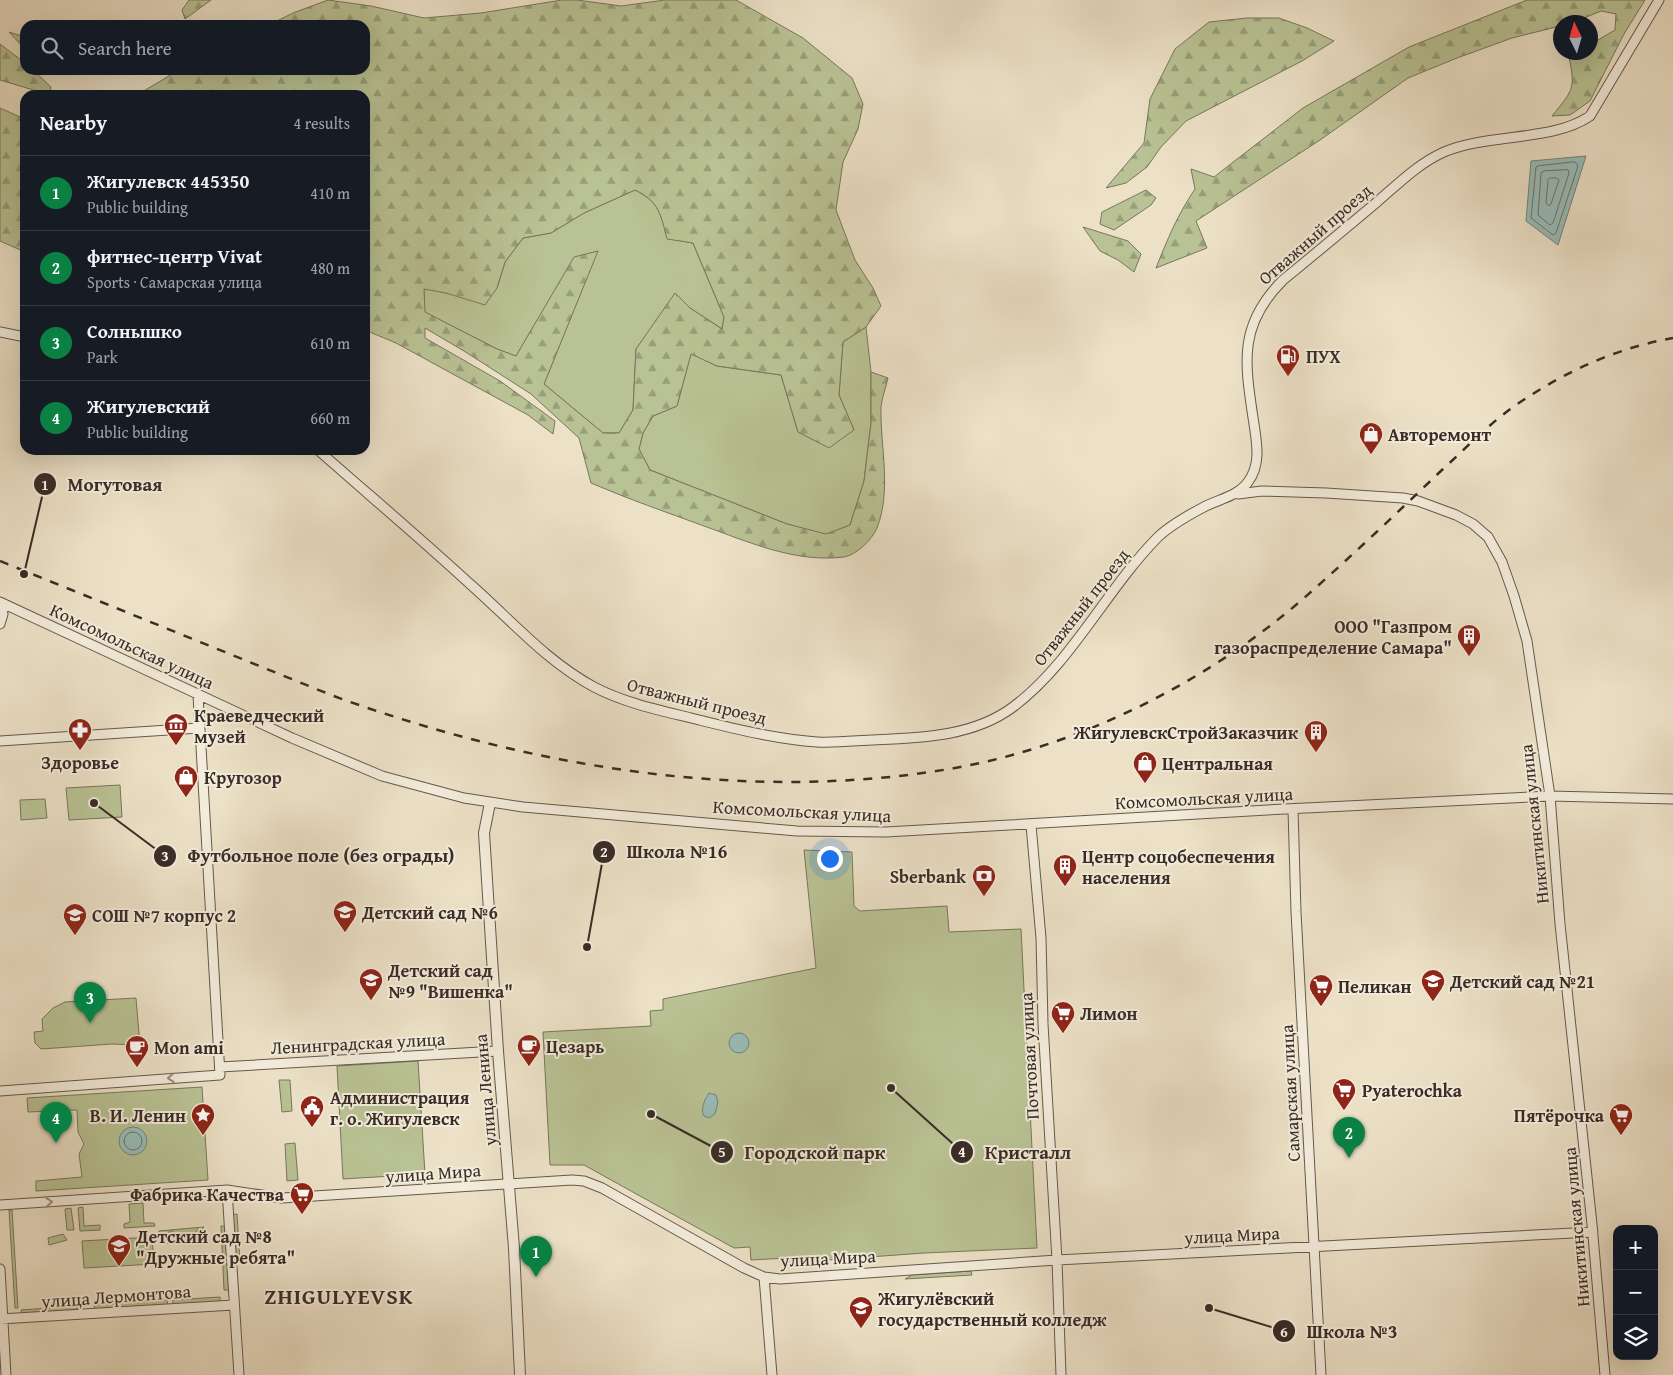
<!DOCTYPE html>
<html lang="en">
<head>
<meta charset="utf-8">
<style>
	body { margin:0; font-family:"Gentium Book Plus",serif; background:#242831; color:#f1f3f6 }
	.controls { position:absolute; right:15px; bottom:15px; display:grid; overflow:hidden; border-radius:10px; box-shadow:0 5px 20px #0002 }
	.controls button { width:45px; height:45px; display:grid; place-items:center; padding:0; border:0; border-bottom:1px solid #363941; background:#171b24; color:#f1f3f6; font:25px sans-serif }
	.compass { position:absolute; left:1553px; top:15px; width:45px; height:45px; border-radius:50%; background:#171b24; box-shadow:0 5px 20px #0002; rotate:355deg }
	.you { position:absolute; left:829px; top:858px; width:18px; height:18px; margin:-12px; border:4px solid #fff; border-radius:50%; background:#1a73e8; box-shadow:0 0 0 8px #1a73e833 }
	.badge { display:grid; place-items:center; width:32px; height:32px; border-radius:50%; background:#0b8043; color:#fff; font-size:16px; font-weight:700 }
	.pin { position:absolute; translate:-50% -41px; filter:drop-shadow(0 1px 2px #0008) }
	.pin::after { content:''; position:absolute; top:26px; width:18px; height:15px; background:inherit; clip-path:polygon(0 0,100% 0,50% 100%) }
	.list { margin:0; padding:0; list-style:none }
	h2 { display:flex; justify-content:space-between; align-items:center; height:65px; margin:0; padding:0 20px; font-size:21px }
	h2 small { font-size:16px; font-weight:400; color:#9ea1a6 }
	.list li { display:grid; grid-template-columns:32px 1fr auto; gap:15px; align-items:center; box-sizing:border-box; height:75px; padding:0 20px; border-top:1px solid #363941 }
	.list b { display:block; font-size:19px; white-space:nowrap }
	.list p { margin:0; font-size:16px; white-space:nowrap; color:#9ea1a6 }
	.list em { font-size:16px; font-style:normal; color:#9ea1a6 }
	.icon { flex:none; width:28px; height:28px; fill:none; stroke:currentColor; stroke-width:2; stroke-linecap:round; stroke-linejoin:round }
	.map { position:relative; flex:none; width:1673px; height:1375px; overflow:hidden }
	.search { position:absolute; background:#171b24; box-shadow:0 5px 20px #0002; left:20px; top:20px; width:350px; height:55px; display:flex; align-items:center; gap:12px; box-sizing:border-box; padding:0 18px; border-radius:15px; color:#9ea1a6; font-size:19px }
	.panel { position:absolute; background:#171b24; box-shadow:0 5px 20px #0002; left:20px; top:90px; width:350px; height:365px; border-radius:15px }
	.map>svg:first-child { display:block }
	.green { fill:#b9c294; stroke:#78775d }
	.forest { fill:url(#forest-firs); stroke:#78775d; fill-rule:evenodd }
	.water { fill:#99bdb9; stroke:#72837e }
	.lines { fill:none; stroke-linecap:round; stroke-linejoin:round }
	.shore { stroke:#687470; stroke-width:1 }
	.minor-casing { stroke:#65594e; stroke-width:11 }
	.tertiary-casing { stroke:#65594e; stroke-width:12 }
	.minor { stroke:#f3ecdb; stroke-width:9 }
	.tertiary { stroke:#f3ecdb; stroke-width:10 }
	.rail { stroke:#382c26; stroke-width:2.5; stroke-dasharray:9 9; stroke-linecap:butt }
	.oneway { stroke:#968c80 }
	.labels { text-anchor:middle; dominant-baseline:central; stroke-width:4; stroke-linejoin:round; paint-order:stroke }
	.street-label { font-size:18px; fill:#382c26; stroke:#f3ecdb }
	.poi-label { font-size:18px; font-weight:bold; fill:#382c26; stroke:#f3ecdb; text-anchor:start }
	.district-label { font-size:22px; font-weight:bold; letter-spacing:1px; fill:#382c26; stroke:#f3ecdb }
	.leader { fill:none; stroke:#382c26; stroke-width:2 }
	.callout-dot { fill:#382c26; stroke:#f3ecdb; stroke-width:2 }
	.mark-label { font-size:15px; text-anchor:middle; font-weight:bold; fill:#fff }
	.callout-label { font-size:19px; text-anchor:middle; font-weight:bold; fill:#382c26; stroke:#f3ecdb; stroke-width:4; stroke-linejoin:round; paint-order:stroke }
</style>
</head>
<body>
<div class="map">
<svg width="1673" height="1375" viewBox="0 0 1673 1375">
	<defs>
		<pattern id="forest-firs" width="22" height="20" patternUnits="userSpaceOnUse" patternTransform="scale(1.25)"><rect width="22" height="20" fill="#b9c294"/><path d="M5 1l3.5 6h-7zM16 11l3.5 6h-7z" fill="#979e79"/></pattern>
	</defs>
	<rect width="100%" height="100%" fill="#ece1c7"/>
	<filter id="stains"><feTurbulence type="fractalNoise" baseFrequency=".004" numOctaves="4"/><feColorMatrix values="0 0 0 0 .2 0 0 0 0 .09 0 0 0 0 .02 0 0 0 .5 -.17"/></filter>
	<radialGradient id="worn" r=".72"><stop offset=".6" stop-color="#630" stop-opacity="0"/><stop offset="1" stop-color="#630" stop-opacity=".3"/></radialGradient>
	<!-- green -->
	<path class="green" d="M635,190C659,202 661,214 667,238L693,243L724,317L722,329L690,308L675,294L636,349L633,410L619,433H603L544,384L597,252L574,258L516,356L497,349L424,312V288L446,293L497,288L505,262L523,238L551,233L584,213Z
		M866,327L871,372V423L864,481L850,525L826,535L787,524L650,470L639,449L643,433L653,416L677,406L691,353L717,366L781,375L798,432L854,430L839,395L843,342Z
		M120,785L122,817L69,820L66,788Z
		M45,799L47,818L21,820L20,800Z
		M804,850L852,852L854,906L860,911L947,906L949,932L1021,929L1037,1248L924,1253L787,1263L786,1258L751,1260L750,1247L734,1248L584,1165H550L543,1032L651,1026L650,1011L663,1010V999L816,968Z
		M136,998L140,1045L112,1044L41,1049L35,1043L34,1032L43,1031L42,1019L53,1008L65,1002Z
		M418,1061L425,1174L343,1179L337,1066Z
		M279,1080H290L292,1111L282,1112Z
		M202,1087L208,1180L36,1191V1181L82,1177L79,1154L84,1144L78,1132L77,1110L28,1112L27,1098Z
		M295,1143L298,1180L287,1181L285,1144Z
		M143,1203L144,1223H154L155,1226L124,1228V1224L130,1222L129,1204Z
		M83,1207L84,1226L100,1225V1230L80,1231L78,1208Z
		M71,1208L74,1230H67L65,1209Z
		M9,1210H12L18,1308H15Z
		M237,1214L240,1263H233L230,1215Z
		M221,1226H227L230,1290H224Z
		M63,1234L67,1240L49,1245L48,1238Z
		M152,1237L154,1264L84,1268L82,1241Z
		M971,1271L972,1275L905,1279L912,1275Z
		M220,1297V1302L173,1305V1300Z
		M167,1300L168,1306L95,1310L94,1305Z
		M77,1306V1311L22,1315L21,1310Z"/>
	<!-- forest -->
	<path class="forest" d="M189,0H211L185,19L182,10Z
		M328,0L371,6L424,18L481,13L562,0H577L621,6L665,0H736L803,38L852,78L863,104L858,129L843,162L836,210L855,260L873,288L881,306L866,327L843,342L839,395L854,430L829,448L798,432L781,375L717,366L691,354L677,406L653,416L643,433L639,449L650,470L787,524L826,534L850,525L864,481L871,423V372L888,378C886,387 882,397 881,407C880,447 892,489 877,528C872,540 856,555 844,557C795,563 749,542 704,526C666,512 628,499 591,483L579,438L531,394L464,351L425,328V338L500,381L555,421L553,434L528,415L396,343L365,330V95H137L179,70H365V25H269L293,13ZM635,190C659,201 661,215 667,239L693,243L724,317L722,329L690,308L675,293L636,349L633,410L619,433H603L544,384L598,251L574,257L516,356L497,349L425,312L424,289L446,293L485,305L497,288L505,262L523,238L551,233L584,213Z
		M1527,0H1645L1624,34L1590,101L1570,115L1552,116C1572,91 1576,90 1569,57L1576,53L1590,52L1591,44L1615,30L1616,14L1601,11L1574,22H1560V26L1512,38L1457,58L1408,78L1320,140L1196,221L1207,248L1156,268C1167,240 1178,214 1195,189L1191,169L1214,177L1303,108L1409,47Z
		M1247,18H1279L1307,28L1334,41L1302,61L1186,121L1161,147L1147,167L1126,183L1106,188L1144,143L1150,99L1175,49L1209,22Z
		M9,32L25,37V49L24,48Z
		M0,44L25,63V70H33L51,87L50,95L0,80Z
		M0,108L25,119V252L0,241Z
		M1146,190L1156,198L1151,205L1114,230L1100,224L1102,212Z
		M1083,227L1128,241L1141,254L1134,272L1118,260L1100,251Z
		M204,1227L191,1242L160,1244L159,1231Z"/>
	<!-- water -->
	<path class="water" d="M1586,156L1558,245L1526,221L1531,161Z
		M729 1043a10 10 0 1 1 20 0a10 10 0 1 1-20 0Z
		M709,1093L716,1095L718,1102L715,1114L709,1118L704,1116C700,1109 705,1099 709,1093Z
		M119 1141a14 14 0 1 1 28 0a14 14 0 1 1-28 0Z"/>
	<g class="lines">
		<!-- shore -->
		<path class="shore" d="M1575,162L1578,166L1556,233L1553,235L1531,218L1536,167L1538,166Z
			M1568,170L1569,173L1553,223L1550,225L1538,215L1541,173L1544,171Z
			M1550,178H1557L1559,180L1551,204L1549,206L1546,203L1548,180Z
			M124 1141a9 9 0 1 1 18 0a9 9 0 1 1-18 0Z"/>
		<!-- minor casing -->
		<g class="minor-casing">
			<path id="minor" d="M0,332L25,337
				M318,450C369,495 420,538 470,584C511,620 546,661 594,687C625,703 658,710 691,718C732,728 774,739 817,742C834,743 853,741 871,740C919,738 973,737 1013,707C1071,664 1106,590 1157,538C1169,526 1187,516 1202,508C1218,499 1237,497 1248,482C1261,465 1257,444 1254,424C1245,364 1237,326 1283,280C1315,254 1346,228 1377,202C1398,184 1419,163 1444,152C1488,133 1552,142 1590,116L1659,0
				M1238,494L1262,491L1326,493L1403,498L1418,501L1456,515L1473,524L1488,537L1502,562L1514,596L1527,641L1550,796L1560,924L1592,1224L1605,1375
				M0,602L292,738L382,776L464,798L523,807L797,831L886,832L1285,809L1550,796L1673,799
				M0,624L3,614L1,603
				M0,741L199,728
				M1293,809L1296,912L1321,1375
				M1031,825L1041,938L1043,1024L1057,1260L1061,1375
				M220,1067L498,1051
				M0,1091L220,1075L198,695
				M227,1190L239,1375
				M0,1205L227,1190L282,1198L572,1180L584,1181L602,1188L744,1268L764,1277L780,1279L1057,1260L1593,1232
				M0,1269L6,1375
				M764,1277L772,1375
				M0,1319L234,1305"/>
		</g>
		<!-- tertiary casing -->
		<g class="tertiary-casing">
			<path id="tertiary" d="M490,803L484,833L498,1051L514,1248L520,1375"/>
		</g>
		<!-- minor -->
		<use href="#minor" class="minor"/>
		<!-- tertiary -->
		<use href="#tertiary" class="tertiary"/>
		<!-- rail -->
		<path class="rail" d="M0,561L331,695C527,767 748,804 955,768C1084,745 1215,678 1312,591C1357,551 1400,510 1443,469C1467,447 1490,423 1516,405C1564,372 1616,348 1673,338"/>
	</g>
	<!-- one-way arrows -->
	<defs><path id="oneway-chevron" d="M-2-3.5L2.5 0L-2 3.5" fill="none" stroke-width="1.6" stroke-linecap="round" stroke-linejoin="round" transform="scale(1.25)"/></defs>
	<g class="oneway">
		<use href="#oneway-chevron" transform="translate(171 1078) rotate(176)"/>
		<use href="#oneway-chevron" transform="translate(49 1202) rotate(-4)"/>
	</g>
	<!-- icons -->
	<defs>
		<g id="fuel-pin" transform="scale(1.25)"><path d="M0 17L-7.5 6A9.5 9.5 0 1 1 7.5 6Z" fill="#8f2418" stroke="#f3ecdb"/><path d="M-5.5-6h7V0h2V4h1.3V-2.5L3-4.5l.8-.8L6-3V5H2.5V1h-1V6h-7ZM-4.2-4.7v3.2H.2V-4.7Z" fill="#fff"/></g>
		<g id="shop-pin" transform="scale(1.25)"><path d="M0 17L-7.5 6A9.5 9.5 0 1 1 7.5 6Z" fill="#8f2418" stroke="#f3ecdb"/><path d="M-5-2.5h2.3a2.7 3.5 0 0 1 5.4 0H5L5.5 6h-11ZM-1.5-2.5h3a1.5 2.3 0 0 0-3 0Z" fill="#fff"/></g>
		<g id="building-pin" transform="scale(1.25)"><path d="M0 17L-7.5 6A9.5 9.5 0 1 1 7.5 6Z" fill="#8f2418" stroke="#f3ecdb"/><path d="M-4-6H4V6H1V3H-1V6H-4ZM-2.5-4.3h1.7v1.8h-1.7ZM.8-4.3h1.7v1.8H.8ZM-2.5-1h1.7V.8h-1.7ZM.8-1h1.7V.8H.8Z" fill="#fff"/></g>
		<g id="museum-pin" transform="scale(1.25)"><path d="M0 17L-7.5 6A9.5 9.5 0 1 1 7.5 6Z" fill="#8f2418" stroke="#f3ecdb"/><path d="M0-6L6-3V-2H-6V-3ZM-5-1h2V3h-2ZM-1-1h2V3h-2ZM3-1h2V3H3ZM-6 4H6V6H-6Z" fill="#fff"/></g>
		<g id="pharmacy-pin" transform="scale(1.25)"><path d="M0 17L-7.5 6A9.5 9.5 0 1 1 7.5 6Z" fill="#8f2418" stroke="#f3ecdb"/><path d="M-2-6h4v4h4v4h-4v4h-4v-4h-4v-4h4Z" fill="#fff"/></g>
		<g id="bank-pin" transform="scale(1.25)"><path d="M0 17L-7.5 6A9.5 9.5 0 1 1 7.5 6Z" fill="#8f2418" stroke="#f3ecdb"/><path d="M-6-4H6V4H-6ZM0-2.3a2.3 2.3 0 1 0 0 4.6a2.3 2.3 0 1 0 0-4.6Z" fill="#fff"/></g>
		<g id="school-pin" transform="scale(1.25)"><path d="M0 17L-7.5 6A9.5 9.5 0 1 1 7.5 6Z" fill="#8f2418" stroke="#f3ecdb"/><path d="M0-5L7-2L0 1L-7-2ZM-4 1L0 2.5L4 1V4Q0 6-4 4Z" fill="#fff"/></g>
		<g id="supermarket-pin" transform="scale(1.25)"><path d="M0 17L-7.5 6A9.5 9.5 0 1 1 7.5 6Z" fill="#8f2418" stroke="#f3ecdb"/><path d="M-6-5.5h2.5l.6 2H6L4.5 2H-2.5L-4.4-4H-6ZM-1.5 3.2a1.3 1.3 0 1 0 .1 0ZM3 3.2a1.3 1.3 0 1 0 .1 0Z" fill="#fff"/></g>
		<g id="cafe-pin" transform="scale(1.25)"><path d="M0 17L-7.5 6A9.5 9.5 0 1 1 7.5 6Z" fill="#8f2418" stroke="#f3ecdb"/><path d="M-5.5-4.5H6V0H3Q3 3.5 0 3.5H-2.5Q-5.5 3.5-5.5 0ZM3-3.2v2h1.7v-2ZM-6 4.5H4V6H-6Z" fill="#fff"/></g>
		<g id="civic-pin" transform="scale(1.25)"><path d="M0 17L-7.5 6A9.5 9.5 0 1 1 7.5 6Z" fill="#8f2418" stroke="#f3ecdb"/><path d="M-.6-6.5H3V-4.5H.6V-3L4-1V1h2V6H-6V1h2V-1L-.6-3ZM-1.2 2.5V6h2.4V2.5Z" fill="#fff"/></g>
		<g id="sight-pin" transform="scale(1.25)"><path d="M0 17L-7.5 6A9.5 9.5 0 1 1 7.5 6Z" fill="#8f2418" stroke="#f3ecdb"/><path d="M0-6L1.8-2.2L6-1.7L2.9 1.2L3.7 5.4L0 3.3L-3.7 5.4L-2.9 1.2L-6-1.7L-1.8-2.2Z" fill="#fff"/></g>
		<g id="university-pin" transform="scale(1.25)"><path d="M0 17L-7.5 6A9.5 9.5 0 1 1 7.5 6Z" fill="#8f2418" stroke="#f3ecdb"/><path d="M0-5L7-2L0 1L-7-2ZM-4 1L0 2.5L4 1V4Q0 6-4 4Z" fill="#fff"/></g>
	</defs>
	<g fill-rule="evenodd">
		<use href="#fuel-pin" x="1288" y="356"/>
		<use href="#shop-pin" x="1371" y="434"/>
		<use href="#building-pin" x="1469" y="636"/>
		<use href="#museum-pin" x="176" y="725"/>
		<use href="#pharmacy-pin" x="80" y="730"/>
		<use href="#building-pin" x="1316" y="732"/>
		<use href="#shop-pin" x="1145" y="763"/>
		<use href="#shop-pin" x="186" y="777"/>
		<use href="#building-pin" x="1065" y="866"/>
		<use href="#bank-pin" x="984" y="876"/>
		<use href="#school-pin" x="345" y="912"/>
		<use href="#school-pin" x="75" y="915"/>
		<use href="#school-pin" x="371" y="980"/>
		<use href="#school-pin" x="1433" y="981"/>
		<use href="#supermarket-pin" x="1321" y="986"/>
		<use href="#supermarket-pin" x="1063" y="1013"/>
		<use href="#cafe-pin" x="529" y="1046"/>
		<use href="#cafe-pin" x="137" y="1047"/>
		<use href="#supermarket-pin" x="1344" y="1090"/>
		<use href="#civic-pin" x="312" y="1107"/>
		<use href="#sight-pin" x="203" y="1115"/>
		<use href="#supermarket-pin" x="1621" y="1115"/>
		<use href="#supermarket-pin" x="302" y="1194"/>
		<use href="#school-pin" x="119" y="1246"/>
		<use href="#university-pin" x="861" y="1308"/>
	</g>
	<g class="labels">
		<!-- street labels -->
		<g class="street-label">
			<text transform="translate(1315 234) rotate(-41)">Отважный проезд</text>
			<text transform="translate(1081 607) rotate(-52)">Отважный проезд</text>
			<text transform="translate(132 646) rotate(25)">Комсомольская улица</text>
			<text transform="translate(697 701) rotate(14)">Отважный проезд</text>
			<text transform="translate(1204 798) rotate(-3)">Комсомольская улица</text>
			<text transform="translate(802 811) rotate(3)">Комсомольская улица</text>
			<text transform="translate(1534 824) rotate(-96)">Никитинская улица</text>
			<text transform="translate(358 1043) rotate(-3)">Ленинградская улица</text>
			<text transform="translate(1029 1056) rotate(-93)">Почтовая улица</text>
			<text transform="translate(485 1090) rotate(-95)">улица Ленина</text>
			<text transform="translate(1290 1093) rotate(-93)">Самарская улица</text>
			<text transform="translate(433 1173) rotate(-4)">улица Мира</text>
			<text transform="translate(1576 1227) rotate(-95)">Никитинская улица</text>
			<text transform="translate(1232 1235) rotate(-3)">улица Мира</text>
			<text transform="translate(828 1258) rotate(-3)">улица Мира</text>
			<text transform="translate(116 1296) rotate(-4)">улица Лермонтова</text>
		</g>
		<!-- poi labels -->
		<g class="poi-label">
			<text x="1306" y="356">ПУХ</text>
			<text x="1388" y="434">Авторемонт</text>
			<text x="1452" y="626" text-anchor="end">ООО "Газпром<tspan x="1452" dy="21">газораспределение Самара"</tspan></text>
			<text x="194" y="715">Краеведческий<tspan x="194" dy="21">музей</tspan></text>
			<text x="1298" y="732" text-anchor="end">ЖигулевскСтройЗаказчик</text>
			<text x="80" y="762" text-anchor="middle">Здоровье</text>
			<text x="1162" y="763">Центральная</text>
			<text x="204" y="777">Кругозор</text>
			<text x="1082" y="856">Центр соцобеспечения<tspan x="1082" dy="21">населения</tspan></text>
			<text x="966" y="876" text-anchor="end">Sberbank</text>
			<text x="362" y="912">Детский сад №6</text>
			<text x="92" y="915">СОШ №7 корпус 2</text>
			<text x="388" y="970">Детский сад<tspan x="388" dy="21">№9 "Вишенка"</tspan></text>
			<text x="1450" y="981">Детский сад №21</text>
			<text x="1338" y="986">Пеликан</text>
			<text x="1080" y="1013">Лимон</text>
			<text x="546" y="1046">Цезарь</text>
			<text x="154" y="1047">Mon ami</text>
			<text x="1362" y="1090">Pyaterochka</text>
			<text x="330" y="1097">Администрация<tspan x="330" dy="21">г. о. Жигулевск</tspan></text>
			<text x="186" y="1115" text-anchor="end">В. И. Ленин</text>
			<text x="1604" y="1115" text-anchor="end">Пятёрочка</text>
			<text x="284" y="1194" text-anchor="end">Фабрика Качества</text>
			<text x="136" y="1236">Детский сад №8<tspan x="136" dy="21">"Дружные ребята"</tspan></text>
			<text x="878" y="1298">Жигулёвский<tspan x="878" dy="21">государственный колледж</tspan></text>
		</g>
		<!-- district labels -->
		<g class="district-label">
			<text x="339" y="1296">ZHIGULYEVSK</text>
		</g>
	</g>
	<!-- callouts -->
	<path class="leader" d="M24 574L45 484M587 947L604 852M94 803L165 856M891 1088L962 1152M651 1114L722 1152M1209 1308L1284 1331"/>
	<g class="callout-dot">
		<circle cx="24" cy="574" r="5"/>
		<circle cx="587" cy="947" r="5"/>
		<circle cx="94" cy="803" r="5"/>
		<circle cx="891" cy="1088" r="5"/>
		<circle cx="651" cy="1114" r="5"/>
		<circle cx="1209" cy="1308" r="5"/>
		<circle cx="45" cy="484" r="12"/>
		<circle cx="604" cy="852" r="12"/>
		<circle cx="165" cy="856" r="12"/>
		<circle cx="962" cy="1152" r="12"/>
		<circle cx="722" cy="1152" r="12"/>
		<circle cx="1284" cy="1331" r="12"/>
	</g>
	<g class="mark-label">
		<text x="45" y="490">1</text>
		<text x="604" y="857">2</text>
		<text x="165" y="861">3</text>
		<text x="962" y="1157">4</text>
		<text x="722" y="1157">5</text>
		<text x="1284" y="1337">6</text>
	</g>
	<g class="callout-label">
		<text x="115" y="491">Могутовая</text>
		<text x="677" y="858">Школа №16</text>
		<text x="321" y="862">Футбольное поле (без ограды)</text>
		<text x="1028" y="1159">Кристалл</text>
		<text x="815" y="1159">Городской парк</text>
		<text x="1352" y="1338">Школа №3</text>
	</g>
	<rect width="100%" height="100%" filter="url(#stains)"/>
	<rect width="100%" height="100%" fill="url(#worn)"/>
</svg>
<div class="controls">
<button>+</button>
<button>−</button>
<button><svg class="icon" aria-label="layers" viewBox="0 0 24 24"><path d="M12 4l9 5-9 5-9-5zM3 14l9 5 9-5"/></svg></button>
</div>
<svg class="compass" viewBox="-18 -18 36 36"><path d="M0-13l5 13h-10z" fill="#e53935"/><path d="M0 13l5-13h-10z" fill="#9ea1a6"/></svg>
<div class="you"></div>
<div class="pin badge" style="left:536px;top:1277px">1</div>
<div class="pin badge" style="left:1349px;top:1158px">2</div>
<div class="pin badge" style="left:90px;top:1023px">3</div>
<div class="pin badge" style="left:56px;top:1143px">4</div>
<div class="search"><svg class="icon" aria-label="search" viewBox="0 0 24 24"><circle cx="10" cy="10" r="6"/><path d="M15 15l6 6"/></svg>Search here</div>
<section class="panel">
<h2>Nearby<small>4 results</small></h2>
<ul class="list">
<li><span class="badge">1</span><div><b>Жигулевск 445350</b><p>Public building</p></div><em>410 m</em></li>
<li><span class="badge">2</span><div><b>фитнес-центр Vivat</b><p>Sports · Самарская улица</p></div><em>480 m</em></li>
<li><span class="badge">3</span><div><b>Солнышко</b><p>Park</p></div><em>610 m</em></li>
<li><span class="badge">4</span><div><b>Жигулевский</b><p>Public building</p></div><em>660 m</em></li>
</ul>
</section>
</div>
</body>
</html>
